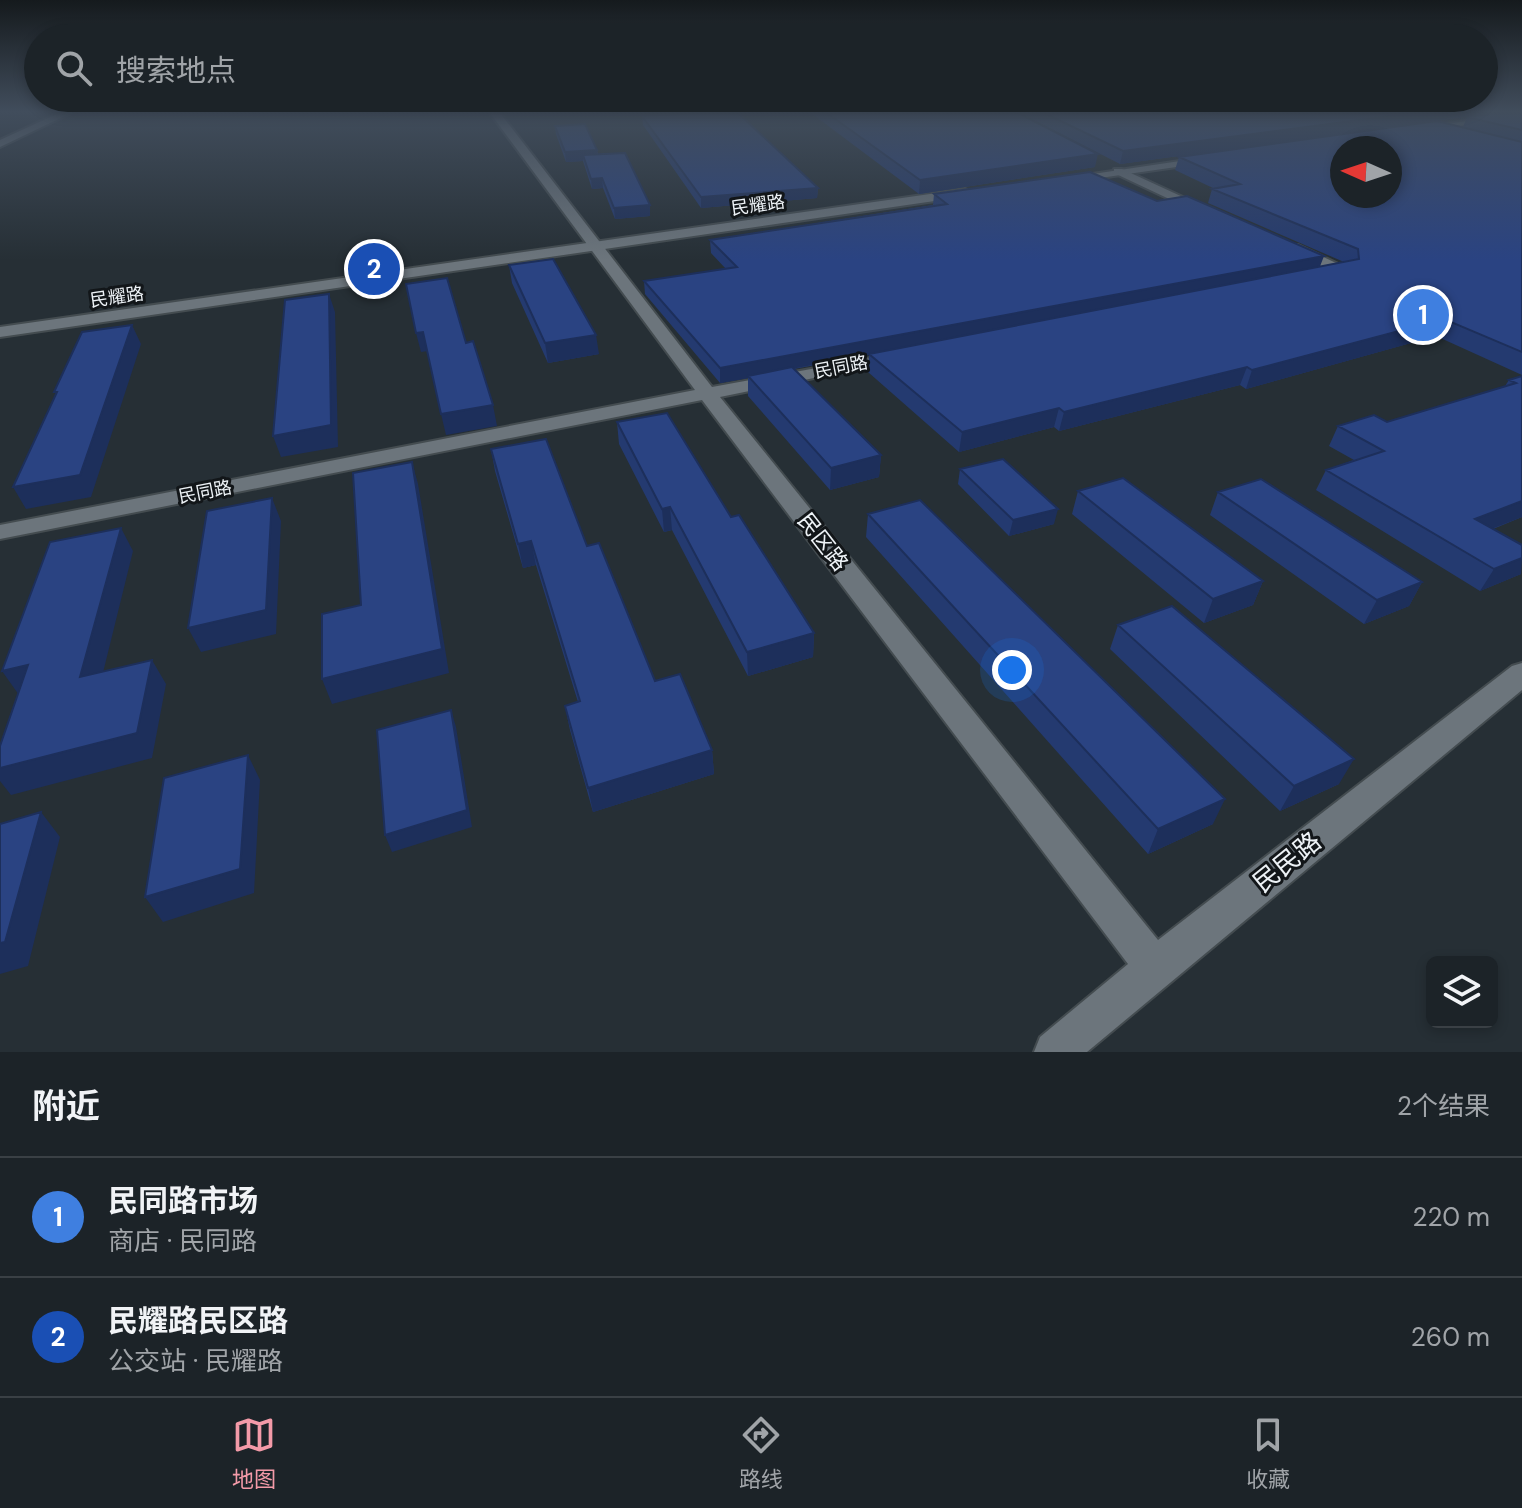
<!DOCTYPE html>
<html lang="zh">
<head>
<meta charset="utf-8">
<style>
	body { margin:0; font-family:"DM Sans","Noto Sans SC",sans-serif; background:#292f34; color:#f1f3f6 }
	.controls { position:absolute; right:24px; bottom:24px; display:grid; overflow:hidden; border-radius:12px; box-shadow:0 4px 12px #0003 }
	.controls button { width:72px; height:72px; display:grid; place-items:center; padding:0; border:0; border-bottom:2px solid #3a4045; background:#1c2328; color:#f1f3f6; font:40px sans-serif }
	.compass { position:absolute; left:1330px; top:136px; width:72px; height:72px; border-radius:50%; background:#1c2328; box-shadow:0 4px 12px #0003; rotate:273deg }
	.you { position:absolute; left:1012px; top:670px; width:28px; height:28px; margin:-20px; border:6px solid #fff; border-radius:50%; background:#1a73e8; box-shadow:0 0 0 12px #1a73e833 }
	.badge { display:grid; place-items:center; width:52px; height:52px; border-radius:50%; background:#f39aa8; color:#fff; font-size:26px; font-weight:700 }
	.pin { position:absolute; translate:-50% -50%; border:4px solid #fff; box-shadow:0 2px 8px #0006 }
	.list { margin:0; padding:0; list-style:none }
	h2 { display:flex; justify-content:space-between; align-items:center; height:104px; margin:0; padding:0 32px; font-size:34px }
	h2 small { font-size:26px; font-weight:400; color:#a0a4a8 }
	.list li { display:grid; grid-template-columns:52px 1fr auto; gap:24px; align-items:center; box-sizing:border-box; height:120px; padding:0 32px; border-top:2px solid #3a4045 }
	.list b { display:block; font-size:30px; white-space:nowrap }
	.list p { margin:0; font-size:26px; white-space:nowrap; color:#a0a4a8 }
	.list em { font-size:26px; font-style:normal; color:#a0a4a8 }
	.icon { flex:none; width:44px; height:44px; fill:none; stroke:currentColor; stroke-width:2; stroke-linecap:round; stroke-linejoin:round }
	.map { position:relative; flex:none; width:1522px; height:1052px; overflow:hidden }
	.search { position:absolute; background:#1c2328; box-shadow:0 4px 12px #0003; left:24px; right:24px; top:24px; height:88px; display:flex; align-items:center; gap:20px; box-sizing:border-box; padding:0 28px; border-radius:44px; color:#a0a4a8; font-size:30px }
	.sheet { height:344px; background:#1c2328 }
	nav { display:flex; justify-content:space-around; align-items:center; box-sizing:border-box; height:112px; border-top:2px solid #3a4045; background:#1c2328; font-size:22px; color:#a0a4a8 }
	nav a { display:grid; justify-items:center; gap:4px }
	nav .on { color:#f39aa8 }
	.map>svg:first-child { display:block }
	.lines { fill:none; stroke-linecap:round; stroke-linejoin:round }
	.street-casing { stroke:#444c50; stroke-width:4 }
	.secondary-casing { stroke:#444c50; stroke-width:4 }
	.street { fill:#6c757c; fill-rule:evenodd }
	.secondary { fill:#6c757c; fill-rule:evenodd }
	.wall { fill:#243a70 }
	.shaded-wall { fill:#1d2f5b }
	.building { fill:#2a4382; stroke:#1d2f5b; stroke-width:2; fill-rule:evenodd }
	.labels { text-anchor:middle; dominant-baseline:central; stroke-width:6; stroke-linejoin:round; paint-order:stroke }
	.far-street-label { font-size:18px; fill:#edf2f6; stroke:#121619 }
	.street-label { font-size:22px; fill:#edf2f6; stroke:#121619 }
	.near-street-label { font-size:26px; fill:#edf2f6; stroke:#121619 }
</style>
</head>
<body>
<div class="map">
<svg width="1522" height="1052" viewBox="0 0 1522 1052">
	<rect width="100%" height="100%" fill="#262f35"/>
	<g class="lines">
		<!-- street casing -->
		<g class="street-casing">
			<path id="street" d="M490,113H500L712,387L904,352V360L898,361L720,397L1158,940L1512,666L1522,663V690L1087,1052H1034L1040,1037L1128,964L702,400L0,539V525L695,390Z
				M1114,169H1122L1211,210L1199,213L1114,173Z
				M1288,245H1298L1353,271L1345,276L1322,277V271L1328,269L1288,251Z"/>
		</g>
		<!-- secondary casing -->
		<g class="secondary-casing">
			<path id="secondary" d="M59,113H71L0,147V140Z
				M1522,113V117L1417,132L1412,129Z
				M1207,157L1211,162L1065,183L1059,179Z
				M965,189L971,193L969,196L0,337V327Z"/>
		</g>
		<!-- street -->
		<use href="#street" class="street"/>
		<!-- secondary -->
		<use href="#secondary" class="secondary"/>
	</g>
	<!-- wall -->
	<path class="wall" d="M811,113H1018L1095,167L919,194Z
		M1020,113H1493L1120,164Z
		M1522,113V375L1436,336L1246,389L1240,385L1059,431L1054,427L959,452L868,372L869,355L794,369L881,455L879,477L830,490L748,396V378L720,383L645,294L644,281L726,269L711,253L710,240L933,205L934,194L1157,201L1320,267L1344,262L1208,203L1212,189H1215L1175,170L1179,157L1463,127L1467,117Z
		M642,116L818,188L817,198L701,208L643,125Z
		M555,126L597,150L598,154L650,205V216L615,219L603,188L592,189L583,161L566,162L556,134Z
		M509,265L599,354L548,363L512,283Z
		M1522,376V517L1493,529L1521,574L1480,591L1316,490L1326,470L1354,460L1329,446L1338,426L1387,422L1505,386L1509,380Z
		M617,422L731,517L814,633L813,657L748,676L672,530L664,532L619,444Z
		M491,449L587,546L655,681L712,750L714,774L593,812L570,730L565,706L578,702L536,565L523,568L495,471Z
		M960,469L1054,524L1009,536L958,484Z
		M1078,491L1263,581L1253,605L1204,623L1072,514Z
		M1218,492L1422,582L1409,606L1364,624L1210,515Z
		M868,514L1213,824L1148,854L866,537Z
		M1118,625L1339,784L1280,811L1110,649Z"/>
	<!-- shaded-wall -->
	<path class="shaded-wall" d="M1413,113H1493L1120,164L1123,151Z
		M597,150L598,160L583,155V161L566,162L565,152Z
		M1098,154L1095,167L919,194L920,180Z
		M602,178L603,188L592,189L591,179Z
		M818,188L817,198L701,208V197Z
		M650,205V216L615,219L614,208Z
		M1324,256L1319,269L749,377L748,376V378L720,383V368Z
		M329,294L335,312L338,447L281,457L273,436Z
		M1444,319L1436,336L1246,389L1252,370Z
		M132,325L141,344L91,497L26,509L13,487Z
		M423,332L428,351L421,352L416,333Z
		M596,335L599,354L548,363L545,343Z
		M1247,367L1240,385L1059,431L1064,412Z
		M493,405L497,426L446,435L441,414Z
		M1059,408L1054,427L959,452L962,432Z
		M881,455L879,477L830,490L831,468Z
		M412,462L418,484L449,673L332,704L322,679L442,649Z
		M272,498L281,521L276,634L201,652L188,628Z
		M1522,501V517L1463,540L1475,519Z
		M670,507L672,530L664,532L662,509Z
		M1058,509L1054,524L1009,536L1013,520Z
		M121,528L133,551L96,701L80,677Z
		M531,541L536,565L523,568L518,544Z
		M1522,558L1521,574L1480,591L1494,569Z
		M1263,581L1253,605L1204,623L1213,599Z
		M1422,582L1409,606L1364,624L1377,600Z
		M814,633L813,657L748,676L747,652Z
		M152,660L166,684L152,758L11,795L0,781V768Z
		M28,665L19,695L2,671Z
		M451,710L456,727L472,827L392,852L385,835Z
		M712,750L714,774L593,812L588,788Z
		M248,755L260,780L254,893L163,922L145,897Z
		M1354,759L1339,784L1280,811L1294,786Z
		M1225,799L1213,824L1148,854L1158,829Z
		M41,812L60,837L28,966L0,974V943Z"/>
	<!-- building -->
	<path class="building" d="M699,113H738L818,188L701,197L642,116Z
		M827,113H1018L1098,154L920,180Z
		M1044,113H1413L1123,151Z
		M1498,113H1522V130L1467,117Z
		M1437,121L1522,142V352L1444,319L1252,370L1247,367L1064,412L1059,408L962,432L869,354L1359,259L1358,249L1212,189L1240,184L1179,157ZM1342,148H1390V196H1342Z
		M585,124L597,150L565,152L555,126Z
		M625,153L650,205L614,208L602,178L591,179L583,155Z
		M1090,172L1157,201L1187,196L1324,256L720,368L644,281L737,267L710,240L947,204L934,194Z
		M553,259L596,335L545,343L509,265Z
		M447,278L466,343L473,341L493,405L441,414L423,332L416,333L406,284Z
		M329,294L331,425L273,436L285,300Z
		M132,325L80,475L13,487L57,392H54L82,332Z
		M792,367L881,455L831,468L748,376Z
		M1522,376V501L1475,519L1522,545V558L1494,569L1326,470L1384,451L1338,426L1374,415L1387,422L1516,383L1509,380Z
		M667,413L731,517L739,515L814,633L747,652L670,507L662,509L617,422Z
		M546,439L587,546L599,543L655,681L680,674L712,750L588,788L565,706L580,701L531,541L518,544L491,449Z
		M1003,459L1058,509L1013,520L960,469Z
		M412,462L442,649L322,679V614L361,605L353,473Z
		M1123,478L1263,581L1213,599L1078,491Z
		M1261,479L1422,582L1377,600L1218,492Z
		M272,498L266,610L188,628L207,511Z
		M920,500L1225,799L1158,829L868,514Z
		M121,528L80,677L152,660L137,733L0,768V746L28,665L2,671L50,542Z
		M1172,606L1354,759L1294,786L1118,625Z
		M451,710L467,810L385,835L377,730Z
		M248,755L240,869L145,897L164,778Z
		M41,812L5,942L0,943V824Z"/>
	<!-- sky -->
	<linearGradient id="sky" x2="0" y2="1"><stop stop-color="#151a1d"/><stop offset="0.43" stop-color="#414d5c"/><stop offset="1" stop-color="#414d5c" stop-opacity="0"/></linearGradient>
	<rect width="1522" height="260" fill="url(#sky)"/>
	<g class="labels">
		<!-- far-street labels -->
		<g class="far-street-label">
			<text transform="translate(758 205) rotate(-8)">民耀路</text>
			<text transform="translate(117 297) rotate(-8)">民耀路</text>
			<text transform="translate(841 367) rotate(-11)">民同路</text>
			<text transform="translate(205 492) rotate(-11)">民同路</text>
		</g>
		<!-- street labels -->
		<g class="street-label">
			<text transform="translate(823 542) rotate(52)">民区路</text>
		</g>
		<!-- near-street labels -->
		<g class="near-street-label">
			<text transform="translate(1287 862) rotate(-39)">民民路</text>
		</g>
	</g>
</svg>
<div class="controls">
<button><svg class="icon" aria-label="layers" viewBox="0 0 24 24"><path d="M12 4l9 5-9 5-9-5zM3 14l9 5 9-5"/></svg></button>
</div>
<svg class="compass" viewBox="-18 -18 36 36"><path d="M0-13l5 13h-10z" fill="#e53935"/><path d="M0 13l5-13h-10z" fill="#a0a4a8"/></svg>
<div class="you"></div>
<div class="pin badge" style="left:1423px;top:315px;background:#3f7fe0">1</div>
<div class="pin badge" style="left:374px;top:269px;background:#1a4fb4">2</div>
<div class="search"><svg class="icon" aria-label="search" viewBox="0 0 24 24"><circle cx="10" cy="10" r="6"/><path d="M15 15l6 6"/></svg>搜索地点</div>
</div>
<section class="sheet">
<h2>附近<small>2个结果</small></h2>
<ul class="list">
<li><span class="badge" style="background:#3f7fe0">1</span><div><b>民同路市场</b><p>商店 · 民同路</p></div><em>220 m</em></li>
<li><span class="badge" style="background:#1a4fb4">2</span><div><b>民耀路民区路</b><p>公交站 · 民耀路</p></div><em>260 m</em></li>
</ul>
</section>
<nav>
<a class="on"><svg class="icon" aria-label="map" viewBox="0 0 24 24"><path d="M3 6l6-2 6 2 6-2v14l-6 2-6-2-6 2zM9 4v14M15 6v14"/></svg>地图</a>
<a><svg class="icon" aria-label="directions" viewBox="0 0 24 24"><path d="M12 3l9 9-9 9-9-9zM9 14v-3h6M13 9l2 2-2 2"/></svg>路线</a>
<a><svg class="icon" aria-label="saved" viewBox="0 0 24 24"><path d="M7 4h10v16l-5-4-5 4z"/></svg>收藏</a>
</nav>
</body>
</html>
